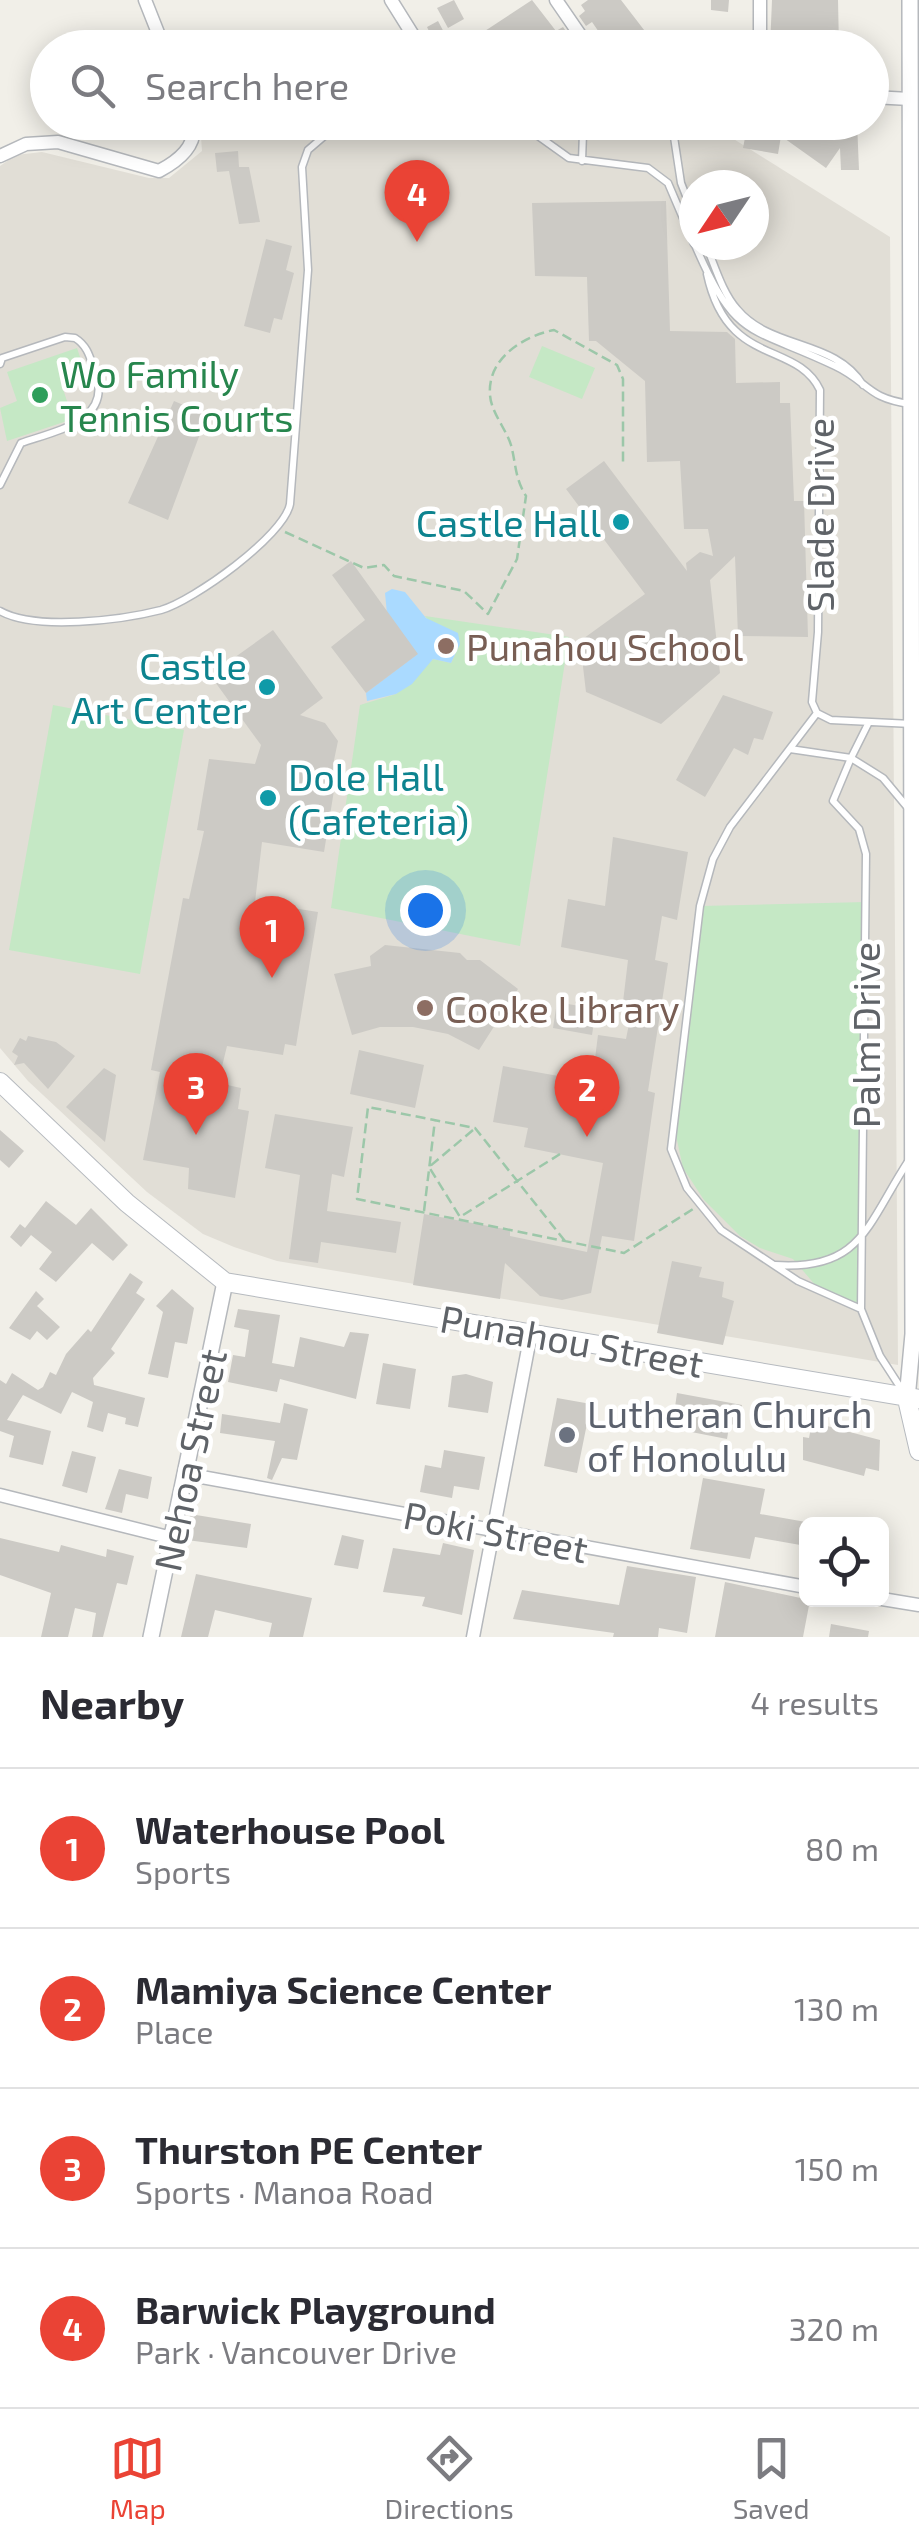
<!DOCTYPE html>
<html lang="en">
<head>
<meta charset="utf-8">
<style>
	body { margin:0; font-family:"Exo 2",sans-serif; background:#f7f7f7; color:#2b2b33 }
	.controls { position:absolute; right:30px; bottom:30px; display:grid; overflow:hidden; border-radius:15px; box-shadow:0 5px 25px #0003 }
	.controls button { width:90px; height:90px; display:grid; place-items:center; padding:0; border:0; border-bottom:2px solid #e1e1e2; background:#fff; color:#2b2b33; font:50px sans-serif }
	.compass { position:absolute; left:679px; top:170px; width:90px; height:90px; border-radius:50%; background:#fff; box-shadow:0 5px 25px #0003; rotate:235deg }
	.you { position:absolute; left:425px; top:910px; width:35px; height:35px; margin:-25px; border:8px solid #fff; border-radius:50%; background:#1a73e8; box-shadow:0 0 0 15px #1a73e833 }
	.badge { display:grid; place-items:center; width:65px; height:65px; border-radius:50%; background:#ea4335; color:#fff; font-size:32px; font-weight:700 }
	.pin { position:absolute; translate:-50% -82px; filter:drop-shadow(0 2px 5px #0008) }
	.pin::after { content:''; position:absolute; top:52px; width:35px; height:30px; background:inherit; clip-path:polygon(0 0,100% 0,50% 100%) }
	.list { margin:0; padding:0; list-style:none }
	h2 { display:flex; justify-content:space-between; align-items:center; height:130px; margin:0; padding:0 40px; font-size:42px }
	h2 small { font-size:32px; font-weight:400; color:#7c7c81 }
	.list li { display:grid; grid-template-columns:65px 1fr auto; gap:30px; align-items:center; box-sizing:border-box; height:160px; padding:0 40px; border-top:2px solid #e1e1e2 }
	.list b { display:block; font-size:38px; white-space:nowrap }
	.list p { margin:0; font-size:32px; white-space:nowrap; color:#7c7c81 }
	.list em { font-size:32px; font-style:normal; color:#7c7c81 }
	.icon { flex:none; width:55px; height:55px; fill:none; stroke:currentColor; stroke-width:2; stroke-linecap:round; stroke-linejoin:round }
	.map { position:relative; flex:none; width:919px; height:1637px; overflow:hidden }
	.search { position:absolute; background:#fff; box-shadow:0 5px 25px #0003; left:30px; right:30px; top:30px; height:110px; display:flex; align-items:center; gap:25px; box-sizing:border-box; padding:0 35px; border-radius:55px; color:#7c7c81; font-size:38px }
	.sheet { height:770px; background:#fff }
	nav { display:flex; justify-content:space-around; align-items:center; box-sizing:border-box; height:140px; border-top:2px solid #e1e1e2; background:#fff; font-size:28px; color:#7c7c81 }
	nav a { display:grid; justify-items:center; gap:5px }
	nav .on { color:#ea4335 }
	.map>svg:first-child { display:block }
	.education { fill:#e1ded6; fill-rule:evenodd }
	.green { fill:#c5e8c5 }
	.water { fill:#aadaff }
	.building { fill:#cccac5 }
	.lines { fill:none; stroke-linecap:round; stroke-linejoin:round }
	.service-casing { stroke:#b5b8bc; stroke-width:9 }
	.minor-casing { stroke:#b5b8bc; stroke-width:15 }
	.tertiary-casing { stroke:#b5b8bc; stroke-width:18 }
	.secondary-casing { stroke:#b6babf; stroke-width:20 }
	.path { stroke:#9cc7a9; stroke-width:2.5; stroke-dasharray:10 5; stroke-linecap:butt }
	.service { stroke:#fff; stroke-width:6 }
	.minor { stroke:#fff; stroke-width:12 }
	.tertiary { stroke:#fff; stroke-width:15 }
	.secondary { stroke:#fff; stroke-width:18 }
	.leisure-dot { fill:#2e9e5b; stroke:#fff; stroke-width:4 }
	.culture-dot { fill:#0f9aa8; stroke:#fff; stroke-width:4 }
	.education-dot { fill:#8d6e63; stroke:#fff; stroke-width:4 }
	.worship-dot { fill:#6b7280; stroke:#fff; stroke-width:4 }
	.labels { text-anchor:middle; dominant-baseline:central; stroke-width:9; stroke-linejoin:round; paint-order:stroke }
	.leisure-label { font-size:38px; fill:#27864d; stroke:#fff; text-anchor:start }
	.street-label { font-size:38px; fill:#5f6368; stroke:#fff }
	.culture-label { font-size:38px; fill:#0d838f; stroke:#fff; text-anchor:end }
	.education-label { font-size:38px; fill:#785e54; stroke:#fff; text-anchor:start }
	.worship-label { font-size:38px; fill:#5b616d; stroke:#fff; text-anchor:start }
</style>
</head>
<body>
<div class="map">
<svg width="919" height="1637" viewBox="0 0 919 1637">
	<rect width="100%" height="100%" fill="#f1efe8"/>
	<!-- education -->
	<path class="education" d="M200,123H708L890,237L898,1365L277,1261L234,1247L203,1234L147,1192L28,1081L0,1048V166L16,155L42,152L149,178H169L202,151ZM694,185H754V245H694Z"/>
	<!-- green -->
	<path class="green" d="M542,346L595,368L582,399L529,377Z
		M77,348L88,381L63,389L73,419L7,441L0,408L17,401L7,372Z
		M425,616L569,637L520,946L331,908L360,705L396,694L433,659L451,663L455,655Z
		M53,705L184,730L140,974L9,950Z
		M866,902L861,1309L816,1286L793,1259L760,1248L740,1236L704,1200L683,1168L672,1117L700,906Z"/>
	<!-- water -->
	<path class="water" d="M392,589L405,592L426,618L458,633L460,644L451,663L433,659L412,684L396,694L367,701L366,693L417,654L387,614L385,593Z"/>
	<!-- building -->
	<path class="building" d="M454,0L464,19L448,28L437,8Z
		M532,0L556,31L563,27L570,37L555,48H459Z
		M588,0H621L651,39L639,48H610L592,22L586,26L579,16L585,11L581,5Z
		M711,0H729L728,12L711,10Z
		M772,0H838L839,47L770,48Z
		M438,21L447,38L435,44L427,27Z
		M748,122H857L859,170H841L840,148L826,168L781,136L778,154L743,148Z
		M238,151L239,167H249L260,222L239,224L229,171L217,172L215,153Z
		M666,201L670,331L727,332L735,339L736,383L780,382V403H790L794,501H804L808,637L738,636L735,556L710,580L720,673L661,724L586,692L580,641L645,594L566,489L604,461L687,571L686,563L700,552L713,556L708,529H684L680,461L647,462L645,381L596,341H589L587,277L535,276L532,203Z
		M266,239L292,246L286,270L294,273L282,320L274,318L270,333L244,326Z
		M174,401L207,415L168,520L128,503Z
		M351,561L418,654L366,693L331,647L365,620L332,575Z
		M273,630L323,698L300,715L325,723L338,741L333,765L338,766L324,852L262,842L255,902L318,912L296,1046L285,1044L283,1055L227,1046L218,1083L241,1088L238,1109L249,1111L235,1198L188,1189L189,1168L143,1160L160,1072L151,1070L183,898L189,899L204,831L197,830L209,759L255,764L261,745L210,675Z
		M723,695L773,712L763,740L754,738L748,755L734,748L705,797L676,780Z
		M613,837L688,852L677,920L662,916L655,960L668,963L648,1091L655,1093L634,1241L602,1236L591,1293L562,1300L540,1296L505,1263L500,1299L413,1285L424,1214L510,1230V1236L587,1252L603,1163L524,1147L528,1128L493,1122L503,1066L592,1082L598,1035L626,1039L633,1004L623,1002L628,960L561,947L568,899L605,906Z
		M385,945L460,953L467,960H480L518,989L479,1050L448,1034L413,1027H380L352,1035L334,974L371,966L370,956Z
		M557,1002L596,1009L592,1035L553,1028Z
		M28,1036L56,1042L75,1056L48,1089L24,1063L14,1065L18,1056L12,1052L20,1038L26,1041Z
		M359,1050L424,1065L415,1108L350,1094Z
		M104,1068L116,1075L105,1142L66,1107Z
		M275,1114L353,1127L344,1177L332,1174L327,1211L401,1222L396,1253L321,1242L318,1263L289,1259L300,1175L265,1168Z
		M0,1130L24,1151L9,1168L0,1160Z
		M46,1201L76,1225L91,1208L128,1245L113,1261L92,1243L56,1282L39,1269L52,1252L31,1235L21,1247L10,1237L20,1224L25,1228Z
		M672,1261L702,1267L699,1277L724,1282L722,1297L734,1301L723,1345L657,1333Z
		M130,1273L143,1282L136,1293L145,1299L111,1349L115,1353L93,1378L94,1385L145,1398L138,1427L125,1424L126,1418L108,1413L103,1432L87,1427L93,1402L72,1392L61,1414L23,1395L7,1420L51,1431L43,1465L9,1457L14,1436L0,1431V1380L6,1384L12,1373L38,1390L43,1387L50,1372L56,1375L66,1354L88,1329L91,1332Z
		M172,1289L194,1308L187,1344L175,1342L168,1378L148,1374L163,1312L156,1306Z
		M36,1291L44,1299L37,1306L60,1327L47,1340L37,1331L30,1340L9,1328Z
		M238,1309L280,1315L272,1363L294,1367L300,1337L344,1347L350,1332L369,1334L356,1399L280,1379L277,1392L228,1382L233,1355L245,1357L249,1330L234,1327Z
		M383,1363L416,1369L410,1409L376,1404Z
		M466,1374L493,1382L488,1413L448,1407L452,1376Z
		M677,1393L742,1405L739,1420L729,1427L727,1439L681,1430L674,1414Z
		M557,1398L591,1404L577,1473L544,1466Z
		M284,1403L308,1409L297,1460L282,1458L272,1480L267,1478L275,1441L220,1433L222,1414L280,1423Z
		M812,1422L880,1440L879,1471L866,1468L864,1476L803,1460V1437L809,1438Z
		M444,1450L485,1457L479,1490L454,1486L452,1498L420,1492L425,1465L441,1468Z
		M72,1451L96,1457L87,1493L62,1486Z
		M119,1469L152,1477L148,1499L126,1494L122,1513L105,1509Z
		M703,1478L765,1489L760,1514L806,1522V1546L755,1537L750,1559L690,1549Z
		M190,1514L251,1524L247,1548L187,1540Z
		M342,1535L364,1540L358,1569L334,1565Z
		M0,1538L59,1552L61,1545L106,1557L107,1549L134,1556L127,1585L117,1583L103,1637H92L96,1613L75,1608L68,1637H41L51,1593L0,1575Z
		M443,1543L474,1550L462,1615L422,1606L425,1597L383,1592L393,1548L440,1555Z
		M627,1566L696,1577L687,1633L659,1628L658,1637H613L614,1633L513,1619L522,1590L619,1605Z
		M196,1574L312,1598L303,1637H269L272,1623L215,1610L208,1637H181Z
		M725,1582L810,1600L803,1637H715Z
		M831,1624L869,1631L868,1637H829Z"/>
	<g class="lines">
		<!-- service casing -->
		<g class="service-casing">
			<path id="service" d="M366,122L527,128L569,158L648,168L668,183L694,244
				M634,122L662,127L674,137L681,183L694,216
				M582,161L583,133L593,122
				M695,245C737,342 749,325 835,366C869,382 866,398 910,404
				M706,245C715,266 722,292 737,309C771,350 835,339 863,385
				M707,274C727,368 796,340 820,390L818,632L812,702L817,713L831,720L912,724
				M0,364L2,358L65,337L75,338C88,346 90,358 95,372C114,421 55,431 21,443L0,485
				M0,611C35,631 122,620 161,610C193,601 284,536 290,504L308,270L302,167L308,150L329,132L365,122
				M817,713L730,827L713,859L700,906L671,1149L687,1188L721,1230L798,1281L861,1309
				M790,749L851,758L868,724
				M775,1265C862,1271 867,1224 909,1160
				M904,1393L880,1356L861,1309L866,854L859,829L833,801L851,758L883,778L908,808"/>
		</g>
		<!-- minor casing -->
		<g class="minor-casing">
			<path id="minor" d="M145,0L164,48
				M391,0L421,48
				M556,0L589,48
				M760,0V48
				M872,97L910,99
				M452,122V126
				M0,156L26,144L58,142L159,171C178,161 198,146 193,122
				M185,1474L806,1587
				M0,1495L172,1538
				M882,1599L919,1605
				M473,1637L531,1333"/>
		</g>
		<!-- tertiary casing -->
		<g class="tertiary-casing">
			<path id="tertiary" d="M907,1399L913,1334L910,0
				M151,1637L225,1282"/>
		</g>
		<!-- secondary casing -->
		<g class="secondary-casing">
			<path id="secondary" d="M0,1082L127,1203L225,1282L919,1399
				M907,1399L919,1451"/>
		</g>
		<!-- path -->
		<path class="path" d="M285,532L364,568L384,565L394,576L464,591L488,614L517,559L526,496C515,479 516,464 511,445C506,429 491,412 490,395C487,358 524,336 554,330L617,365L623,379V466
			M473,1130L429,1167L460,1217L560,1154
			M424,1211L435,1120
			M565,1241L475,1128L368,1107L357,1199C446,1217 535,1235 624,1253L693,1209"/>
		<!-- service -->
		<use href="#service" class="service"/>
		<!-- minor -->
		<use href="#minor" class="minor"/>
		<!-- tertiary -->
		<use href="#tertiary" class="tertiary"/>
		<!-- secondary -->
		<use href="#secondary" class="secondary"/>
	</g>
	<!-- markers -->
	<circle class="leisure-dot" cx="40" cy="395" r="10"/>
	<g class="culture-dot">
		<circle cx="621" cy="522" r="10"/>
		<circle cx="267" cy="687" r="10"/>
		<circle cx="268" cy="798" r="10"/>
	</g>
	<g class="education-dot">
		<circle cx="446" cy="646" r="10"/>
		<circle cx="425" cy="1008" r="10"/>
	</g>
	<circle class="worship-dot" cx="567" cy="1435" r="10"/>
	<g class="labels">
		<!-- leisure labels -->
		<g class="leisure-label">
			<text x="60" y="373">Wo Family<tspan x="60" dy="44">Tennis Courts</tspan></text>
		</g>
		<!-- street labels -->
		<g class="street-label">
			<text transform="translate(819 515) rotate(-90)">Slade Drive</text>
			<text transform="translate(865 1035) rotate(-90)">Palm Drive</text>
			<text transform="translate(572 1340) rotate(10)">Punahou Street</text>
			<text transform="translate(189 1460) rotate(-78)">Nehoa Street</text>
			<text transform="translate(496 1531) rotate(11)">Poki Street</text>
		</g>
		<!-- culture labels -->
		<g class="culture-label">
			<text x="601" y="522">Castle Hall</text>
			<text x="247" y="665">Castle<tspan x="247" dy="44">Art Center</tspan></text>
			<text x="288" y="776" text-anchor="start">Dole Hall<tspan x="288" dy="44">(Cafeteria)</tspan></text>
		</g>
		<!-- education labels -->
		<g class="education-label">
			<text x="466" y="646">Punahou School</text>
			<text x="445" y="1008">Cooke Library</text>
		</g>
		<!-- worship labels -->
		<g class="worship-label">
			<text x="587" y="1413">Lutheran Church<tspan x="587" dy="44">of Honolulu</tspan></text>
		</g>
	</g>
</svg>
<div class="controls">
<button><svg class="icon" aria-label="locate" viewBox="0 0 24 24"><circle cx="12" cy="12" r="6"/><path d="M12 2v4M12 18v4M2 12h4M18 12h4"/></svg></button>
</div>
<svg class="compass" viewBox="-18 -18 36 36"><path d="M0-13l5 13h-10z" fill="#e53935"/><path d="M0 13l5-13h-10z" fill="#7c7c81"/></svg>
<div class="you"></div>
<div class="pin badge" style="left:272px;top:978px">1</div>
<div class="pin badge" style="left:587px;top:1137px">2</div>
<div class="pin badge" style="left:196px;top:1135px">3</div>
<div class="pin badge" style="left:417px;top:242px">4</div>
<div class="search"><svg class="icon" aria-label="search" viewBox="0 0 24 24"><circle cx="10" cy="10" r="6"/><path d="M15 15l6 6"/></svg>Search here</div>
</div>
<section class="sheet">
<h2>Nearby<small>4 results</small></h2>
<ul class="list">
<li><span class="badge">1</span><div><b>Waterhouse Pool</b><p>Sports</p></div><em>80 m</em></li>
<li><span class="badge">2</span><div><b>Mamiya Science Center</b><p>Place</p></div><em>130 m</em></li>
<li><span class="badge">3</span><div><b>Thurston PE Center</b><p>Sports · Manoa Road</p></div><em>150 m</em></li>
<li><span class="badge">4</span><div><b>Barwick Playground</b><p>Park · Vancouver Drive</p></div><em>320 m</em></li>
</ul>
</section>
<nav>
<a class="on"><svg class="icon" aria-label="map" viewBox="0 0 24 24"><path d="M3 6l6-2 6 2 6-2v14l-6 2-6-2-6 2zM9 4v14M15 6v14"/></svg>Map</a>
<a><svg class="icon" aria-label="directions" viewBox="0 0 24 24"><path d="M12 3l9 9-9 9-9-9zM9 14v-3h6M13 9l2 2-2 2"/></svg>Directions</a>
<a><svg class="icon" aria-label="saved" viewBox="0 0 24 24"><path d="M7 4h10v16l-5-4-5 4z"/></svg>Saved</a>
</nav>
</body>
</html>
